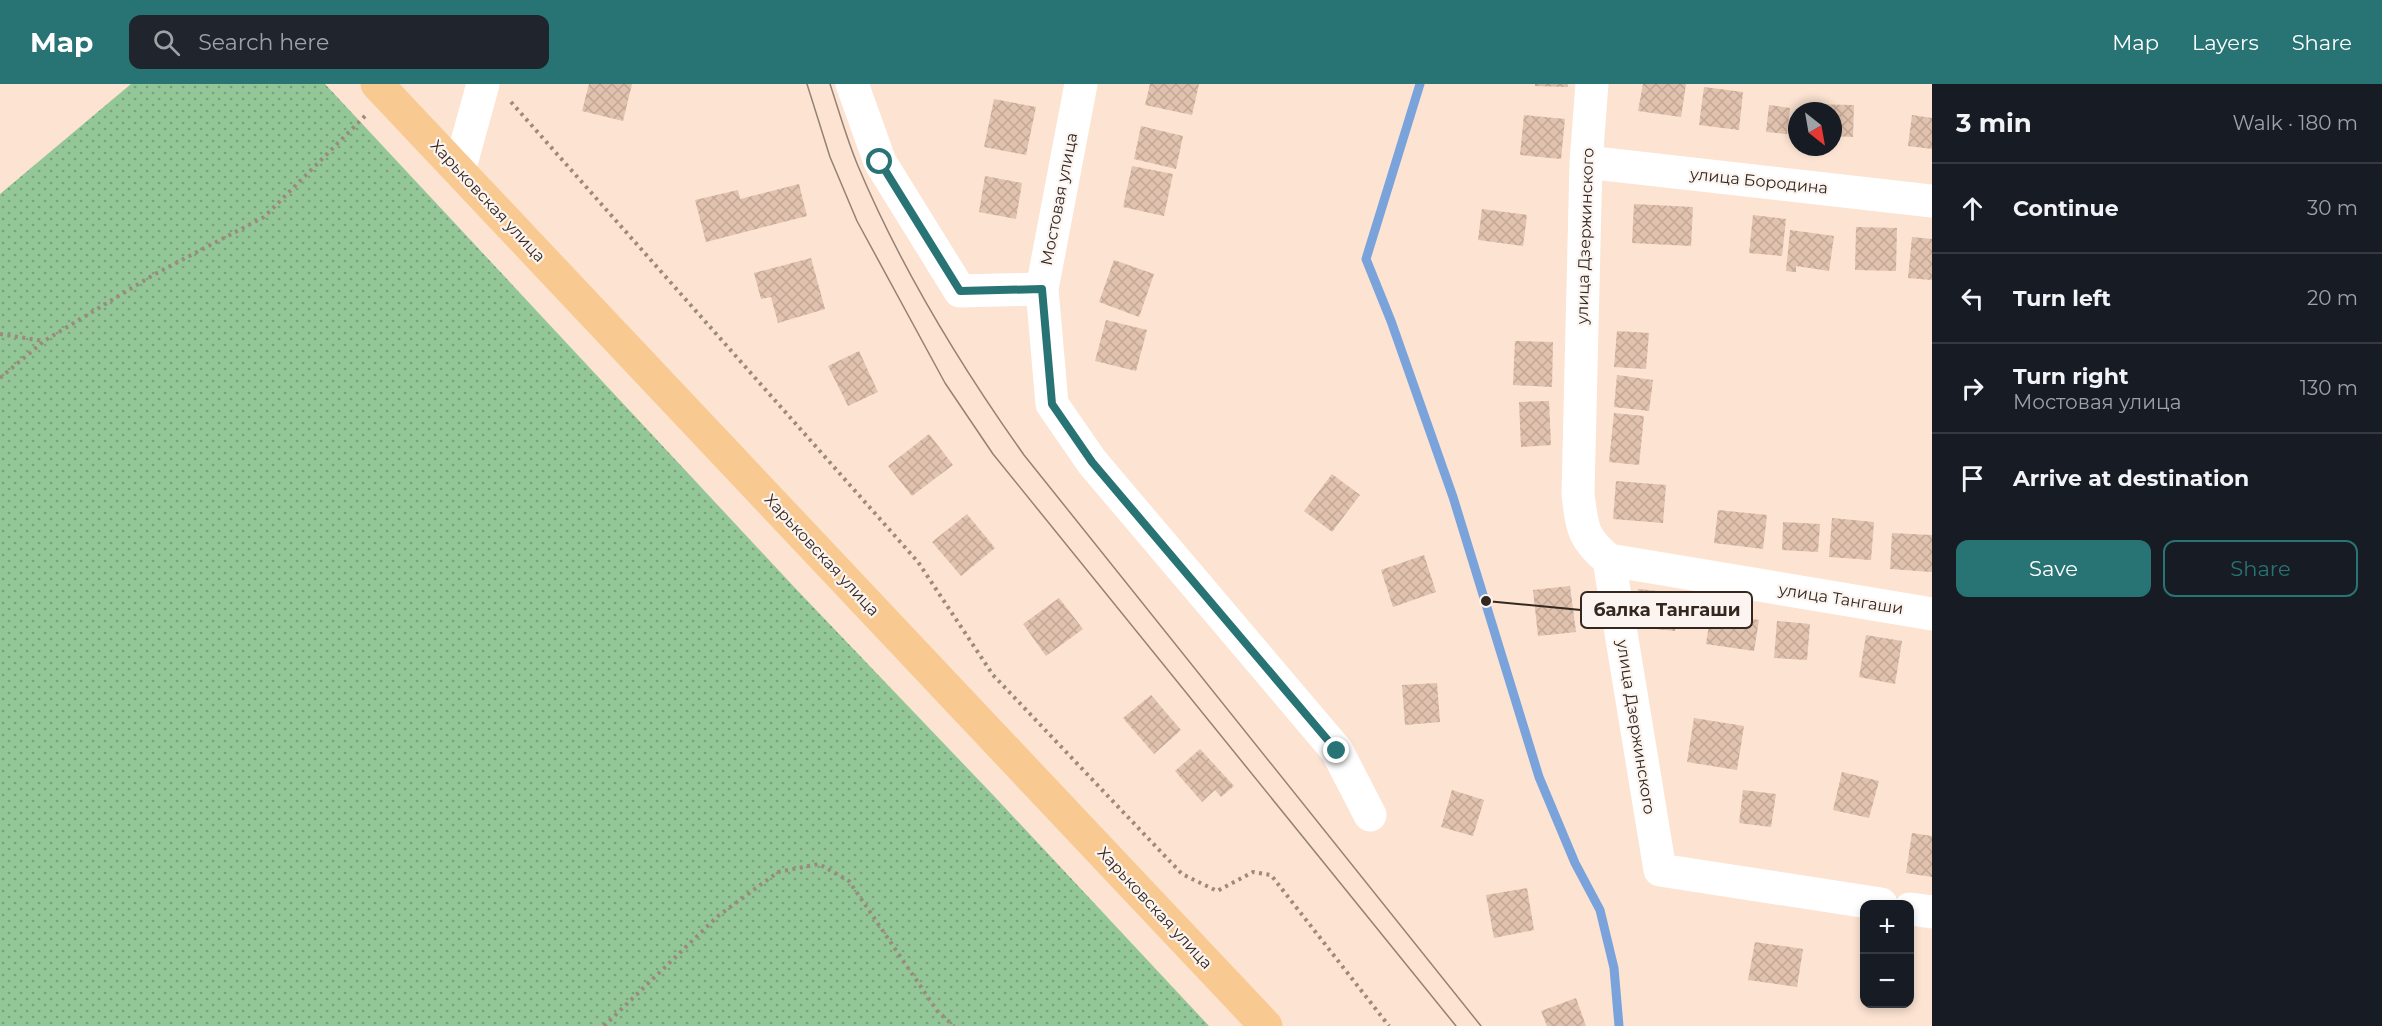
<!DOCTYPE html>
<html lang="en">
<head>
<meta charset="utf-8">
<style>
	body { margin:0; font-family:Montserrat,sans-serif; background:#20242c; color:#f1f3f6 }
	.controls { position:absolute; right:18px; bottom:18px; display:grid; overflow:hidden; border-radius:12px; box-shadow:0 3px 9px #0003 }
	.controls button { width:54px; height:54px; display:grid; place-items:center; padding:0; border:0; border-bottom:2px solid #363941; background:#171b24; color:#f1f3f6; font:30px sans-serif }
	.compass { position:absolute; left:1788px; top:18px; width:54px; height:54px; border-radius:50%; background:#171b24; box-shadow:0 3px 9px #0003; rotate:149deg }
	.stop { position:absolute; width:18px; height:18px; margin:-14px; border:4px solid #287374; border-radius:50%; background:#fff }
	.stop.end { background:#287374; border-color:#fff; box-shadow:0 2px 6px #0008 }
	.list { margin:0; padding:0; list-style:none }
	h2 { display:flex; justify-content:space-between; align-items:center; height:78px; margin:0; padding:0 24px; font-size:26px }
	h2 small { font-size:20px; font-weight:400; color:#9ea1a6 }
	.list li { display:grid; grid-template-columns:39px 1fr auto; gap:18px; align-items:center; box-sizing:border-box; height:90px; padding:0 24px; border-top:2px solid #363941 }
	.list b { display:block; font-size:22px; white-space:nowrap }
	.list p { margin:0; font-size:20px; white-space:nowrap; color:#9ea1a6 }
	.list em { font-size:20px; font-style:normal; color:#9ea1a6 }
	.actions { display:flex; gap:12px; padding:18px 24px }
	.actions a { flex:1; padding:14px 0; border:2px solid #287374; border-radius:12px; text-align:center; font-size:21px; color:#287374 }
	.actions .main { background:#287374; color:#fff }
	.icon { flex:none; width:33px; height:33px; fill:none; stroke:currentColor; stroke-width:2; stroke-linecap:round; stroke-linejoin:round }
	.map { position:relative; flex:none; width:1932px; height:942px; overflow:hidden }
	header { display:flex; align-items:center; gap:36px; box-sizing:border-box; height:84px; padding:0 30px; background:#287374; color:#fff }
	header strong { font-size:28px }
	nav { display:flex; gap:33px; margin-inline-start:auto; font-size:21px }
	.search { width:420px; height:54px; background:#20242c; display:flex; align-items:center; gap:15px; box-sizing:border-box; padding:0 21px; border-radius:12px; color:#9ea1a6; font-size:22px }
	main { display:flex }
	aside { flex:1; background:#171b24 }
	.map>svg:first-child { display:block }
	.grass { fill:url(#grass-dots) }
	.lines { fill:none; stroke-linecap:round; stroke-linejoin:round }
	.stream { stroke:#7aa3dc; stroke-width:9 }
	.building { fill:url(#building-cross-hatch) }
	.path { stroke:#9c8a7d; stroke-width:4; stroke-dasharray:3 4.5; stroke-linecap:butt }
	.minor { stroke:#fff; stroke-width:33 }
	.major { stroke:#f8ca91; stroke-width:33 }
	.tram { stroke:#948275; stroke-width:1.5 }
	.route { stroke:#287374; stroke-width:8 }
	.labels { text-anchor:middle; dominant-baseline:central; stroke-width:4.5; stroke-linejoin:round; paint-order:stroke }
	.street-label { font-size:16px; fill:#33271f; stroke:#fbf4f0 }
	.leader { fill:none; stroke:#33271f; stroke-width:2 }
	.callout-dot { fill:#33271f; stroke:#fbf4f0; stroke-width:2 }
	.callout { fill:#fbf4f0; stroke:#33271f; stroke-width:2 }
	.callout-label { font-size:18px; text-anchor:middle; font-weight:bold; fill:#33271f }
</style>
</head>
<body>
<header>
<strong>Map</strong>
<div class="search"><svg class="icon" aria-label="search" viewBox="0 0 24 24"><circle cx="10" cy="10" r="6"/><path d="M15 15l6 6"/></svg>Search here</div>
<nav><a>Map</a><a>Layers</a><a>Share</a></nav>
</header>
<main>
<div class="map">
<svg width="1932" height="942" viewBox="0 0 1932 942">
	<defs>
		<pattern id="grass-dots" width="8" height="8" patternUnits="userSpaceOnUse" patternTransform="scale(1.5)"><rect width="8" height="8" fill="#93c798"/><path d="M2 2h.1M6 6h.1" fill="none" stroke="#79a27b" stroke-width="1.8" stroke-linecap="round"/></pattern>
		<pattern id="building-cross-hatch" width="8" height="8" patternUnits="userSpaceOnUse" patternTransform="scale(1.5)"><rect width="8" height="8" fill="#e1c2ae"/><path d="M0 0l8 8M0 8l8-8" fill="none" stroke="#c2a795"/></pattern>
	</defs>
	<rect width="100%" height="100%" fill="#fce3d2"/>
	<!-- grass -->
	<path class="grass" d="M131,0H325L796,505L994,712L1209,942H0V110Z"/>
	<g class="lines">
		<!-- stream -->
		<path class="stream" d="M1420,0L1366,175L1391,237L1453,413L1539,693L1575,779L1600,826L1614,884L1619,942"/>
	</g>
	<!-- building -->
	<path class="building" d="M589,0H632L623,37L582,27Z
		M1150,0H1199L1192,31L1145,21Z
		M1535,0H1568V3L1535,2Z
		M1643,0H1686L1681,33L1638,27Z
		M1704,3L1743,8L1739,46L1699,41Z
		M994,15L1036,23L1026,71L984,63Z
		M1803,20L1854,21L1853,53L1833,52V27H1803Z
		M1769,21L1790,24L1787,50L1766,48Z
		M1524,31L1565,35L1561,75L1520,71Z
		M1912,31L1932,34V65L1908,62Z
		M1141,42L1183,52L1176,85L1134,75Z
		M1132,82L1173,90L1164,132L1123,123Z
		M985,92L1022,99L1016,135L979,128Z
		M799,100L807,132L706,158L695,116L738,106L740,115Z
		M1634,120L1693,123L1691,162L1632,159Z
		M1482,125L1527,131L1523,162L1478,156Z
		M1753,131L1786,135L1782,172L1749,169Z
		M1856,143L1897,144L1896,187L1855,186Z
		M1790,146L1834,152L1829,187L1796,182V188L1786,187Z
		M1912,153L1932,155V196L1908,194Z
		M811,174L825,225L778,239L771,213L761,215L754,189Z
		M1114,176L1154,190L1139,233L1099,218Z
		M1106,236L1147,246L1136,287L1095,277Z
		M1617,247L1649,249L1646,285L1614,283Z
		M1515,257L1553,258L1552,303L1513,301Z
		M859,267L878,308L848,322L828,282Z
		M1617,291L1653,296L1649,327L1614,323Z
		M1549,317L1551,361L1521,363L1519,318Z
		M1614,329L1644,332L1639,381L1609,378Z
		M929,350L953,381L912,412L888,382Z
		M1332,390L1360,411L1332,448L1304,427Z
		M1616,397L1666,401L1663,439L1613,435Z
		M1718,426L1767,431L1763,465L1714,459Z
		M967,430L995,464L961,492L932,458Z
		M1832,434L1874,438L1871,476L1829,473Z
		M1783,438L1820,440L1818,468L1782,466Z
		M1892,449L1932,451V488L1890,485Z
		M1424,471L1436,508L1393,523L1381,486Z
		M1570,502L1576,548L1538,552L1533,506Z
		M1638,505L1678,509L1675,547L1635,543Z
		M1059,514L1083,545L1046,572L1023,540Z
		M1711,528L1759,536L1754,567L1706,560Z
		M1777,537L1810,540L1807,576L1774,574Z
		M1866,551L1902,557L1895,600L1859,593Z
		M1437,599L1440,638L1405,641L1402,601Z
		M1151,611L1181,646L1154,670L1123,634Z
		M1694,634L1744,642L1737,686L1687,678Z
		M1200,665L1234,702L1221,713L1215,706L1202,718L1175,687Z
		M1842,688L1879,697L1869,734L1833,726Z
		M1452,706L1484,716L1473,752L1441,743Z
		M1743,706L1776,710L1771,743L1739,739Z
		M1912,749L1932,752V793L1906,789Z
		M1527,804L1534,846L1494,854L1486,811Z
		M1755,858L1803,865L1797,903L1748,896Z
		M1576,914L1586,942H1547L1541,927Z"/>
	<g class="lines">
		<!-- path -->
		<path class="path" d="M511,18L918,478L993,591L1182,790L1217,807L1253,788L1271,791L1389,942
			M0,250L44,257
			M0,294L44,257L155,190L264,133L365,32
			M604,942L718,832L778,788L819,780L849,797L938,928L954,942"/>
		<!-- minor -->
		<path class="minor" d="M852,0L880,78L960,207L1042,205
			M1081,0L1042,205L1052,320L1092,378L1337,667L1370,731
			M1592,0L1586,78L1578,410C1582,443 1582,454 1609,476L1660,786L1881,820
			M1586,78L1932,117
			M459,87L483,0
			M1609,476L1932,530
			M1910,825L1932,828"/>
		<!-- major -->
		<path class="major" d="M377,0L1266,942"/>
		<!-- tram -->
		<path class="tram" d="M807,0L830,73L857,137L945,299L993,370L1456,942
			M830,0C839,27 847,56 858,82C901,184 960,281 1024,371L1481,942"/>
	</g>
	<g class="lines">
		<!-- route -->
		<path class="route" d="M880,78L960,207L1042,205L1052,320L1092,378L1337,667"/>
	</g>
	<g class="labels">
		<!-- street labels -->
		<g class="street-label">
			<text transform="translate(1759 97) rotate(6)">улица Бородина</text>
			<text transform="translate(1059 115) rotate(-79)">Мостовая улица</text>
			<text transform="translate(488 117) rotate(47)">Харьковская улица</text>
			<text transform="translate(1585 152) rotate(-88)">улица Дзержинского</text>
			<text transform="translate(822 471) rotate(47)">Харьковская улица</text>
			<text transform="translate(1841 515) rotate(9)">улица Тангаши</text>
			<text transform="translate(1636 643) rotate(81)">улица Дзержинского</text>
			<text transform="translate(1155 824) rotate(47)">Харьковская улица</text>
		</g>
	</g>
	<!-- callouts -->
	<path class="leader" d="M1486 517L1581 526"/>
	<circle class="callout-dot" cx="1486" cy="517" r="6"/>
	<rect class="callout" x="1581" y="508" width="171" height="36" rx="6"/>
	<g class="callout-label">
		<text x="1667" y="532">балка Тангаши</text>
	</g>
</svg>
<div class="controls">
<button>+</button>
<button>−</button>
</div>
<svg class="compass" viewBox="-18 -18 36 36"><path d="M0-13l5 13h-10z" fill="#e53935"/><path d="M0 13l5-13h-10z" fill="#9ea1a6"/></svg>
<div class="stop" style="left:880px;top:78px"></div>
<div class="stop end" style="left:1337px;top:667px"></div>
</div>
<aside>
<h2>3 min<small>Walk · 180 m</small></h2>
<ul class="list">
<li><svg class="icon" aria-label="ahead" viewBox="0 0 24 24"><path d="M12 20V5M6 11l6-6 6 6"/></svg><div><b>Continue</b></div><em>30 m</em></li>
<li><svg class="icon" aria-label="left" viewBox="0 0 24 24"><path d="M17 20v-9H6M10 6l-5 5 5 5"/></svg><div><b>Turn left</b></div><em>20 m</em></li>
<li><svg class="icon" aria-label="right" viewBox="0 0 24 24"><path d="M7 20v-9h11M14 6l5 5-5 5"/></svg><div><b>Turn right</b><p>Мостовая улица</p></div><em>130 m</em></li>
<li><svg class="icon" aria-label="arrive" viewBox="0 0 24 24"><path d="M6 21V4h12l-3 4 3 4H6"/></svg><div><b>Arrive at destination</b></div></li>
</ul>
<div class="actions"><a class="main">Save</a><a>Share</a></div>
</aside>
</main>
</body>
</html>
